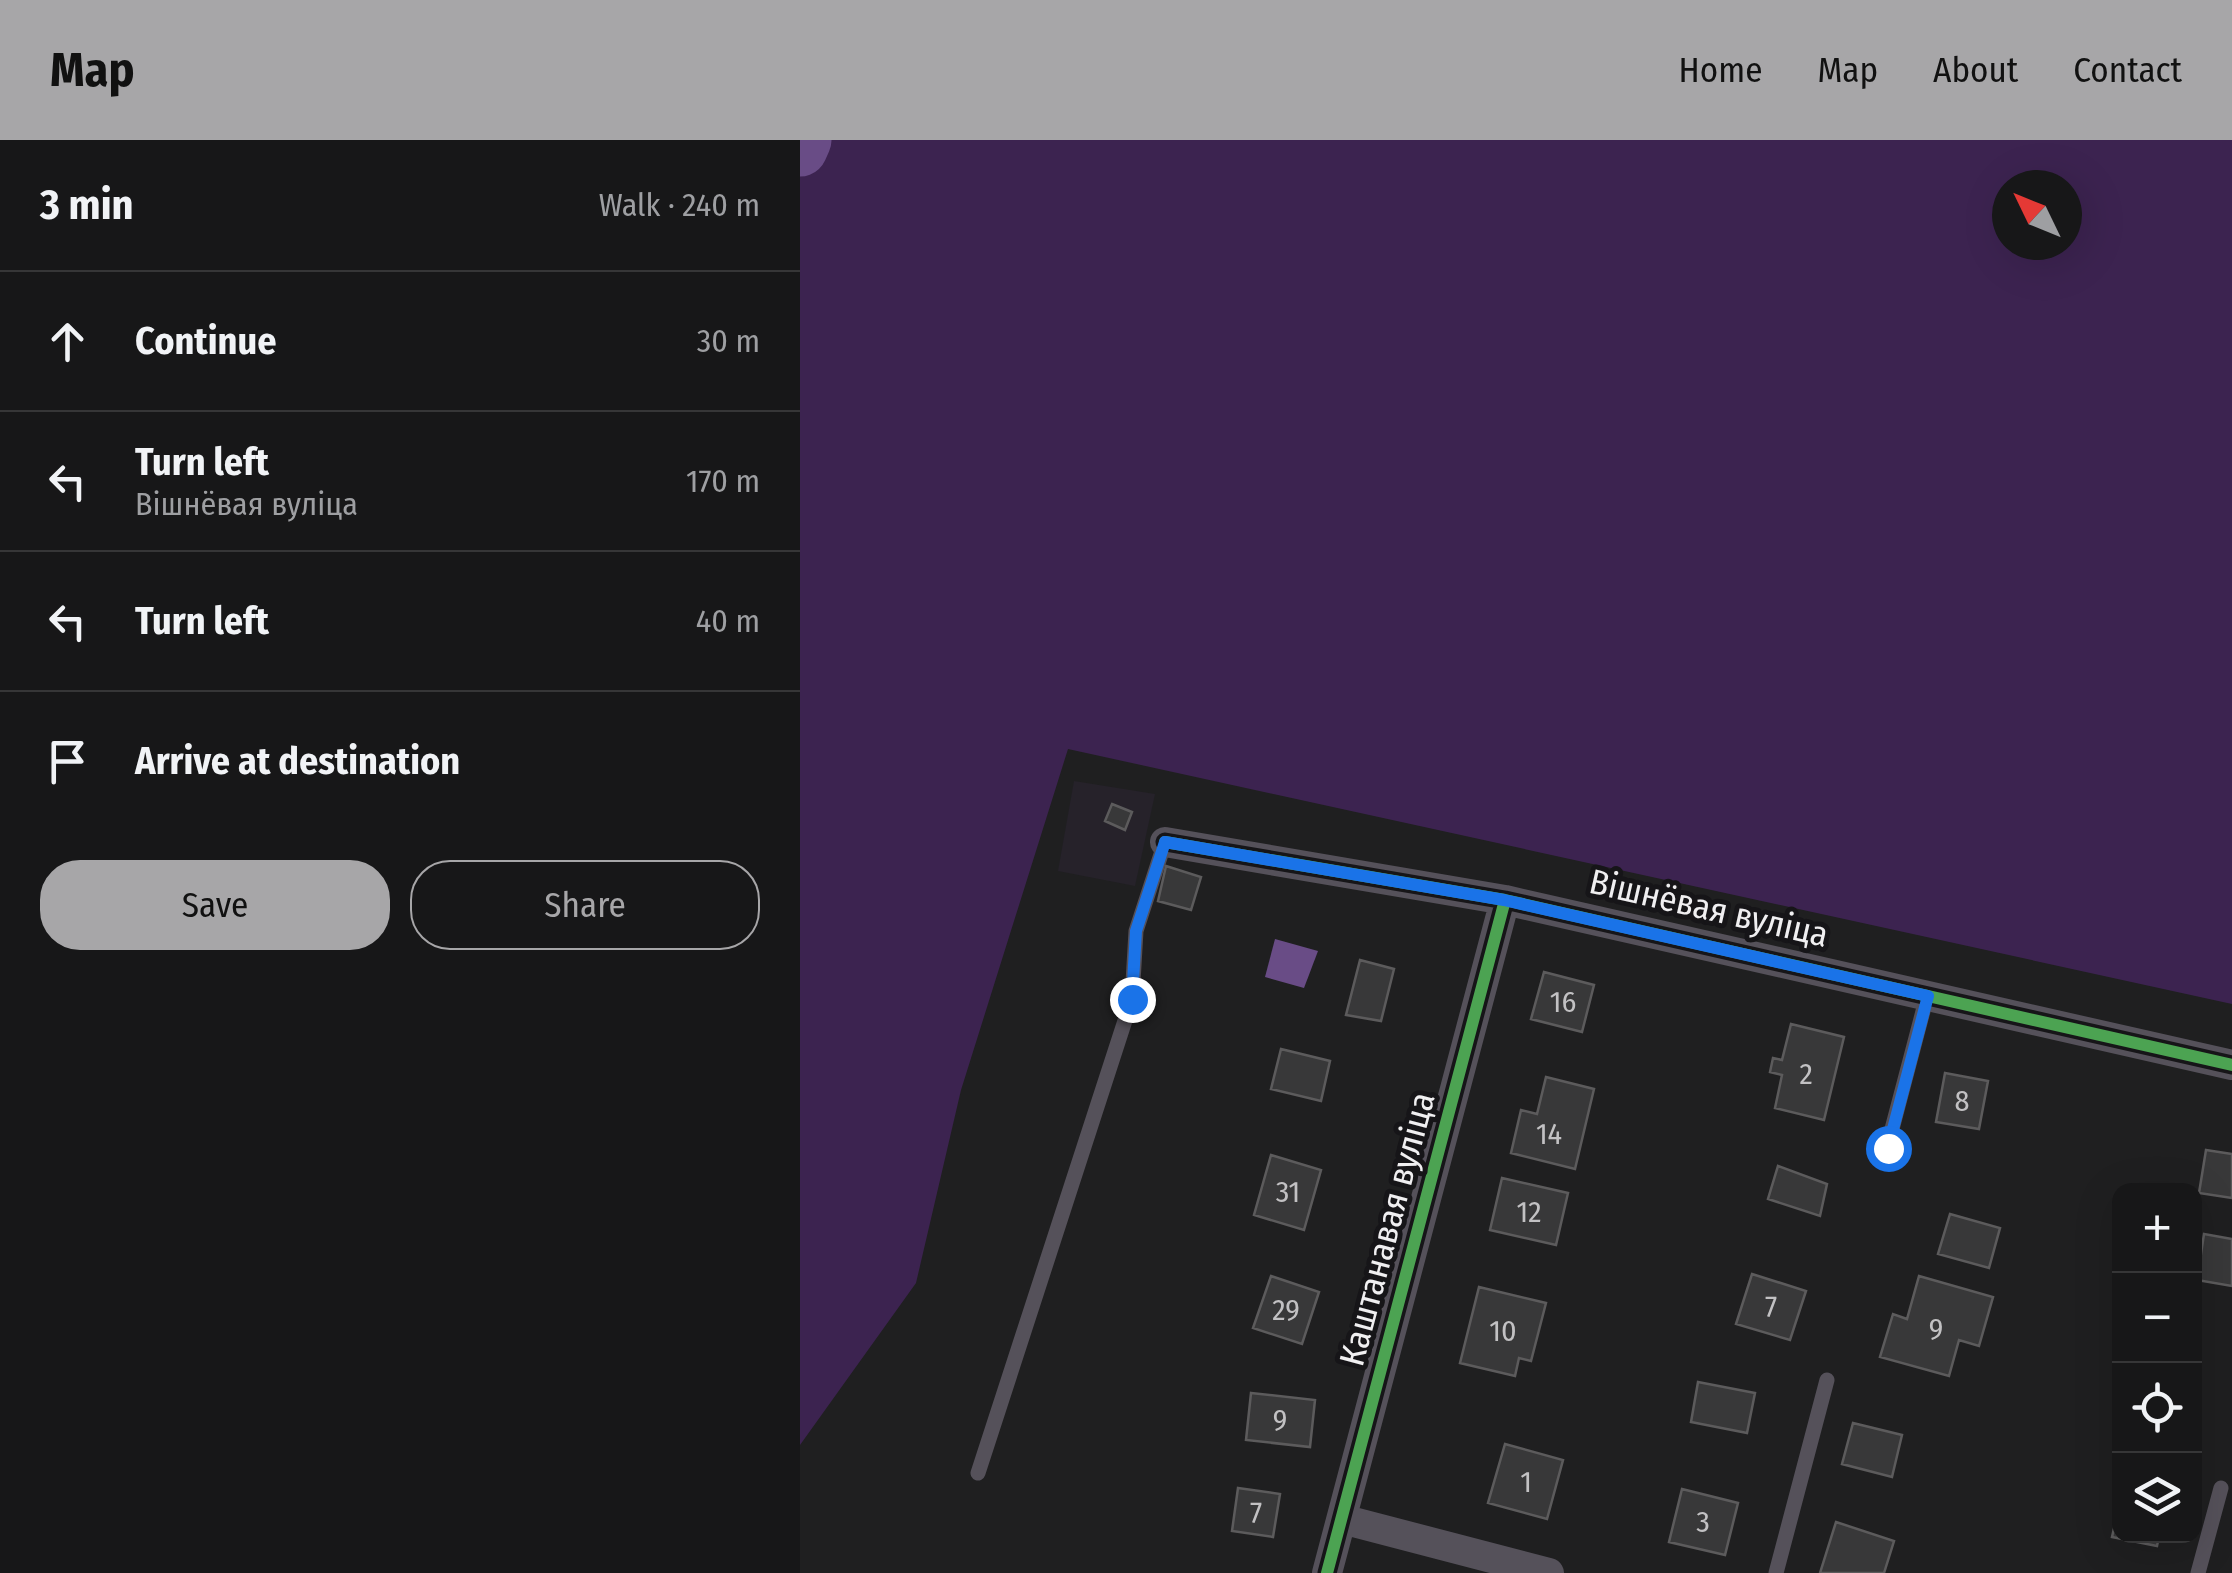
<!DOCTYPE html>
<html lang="en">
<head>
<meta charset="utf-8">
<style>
	body { margin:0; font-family:"Fira Sans Condensed",sans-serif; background:#202021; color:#f1f3f6 }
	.controls { position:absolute; right:30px; bottom:30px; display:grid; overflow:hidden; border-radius:20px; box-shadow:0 10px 40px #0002 }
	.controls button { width:90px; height:90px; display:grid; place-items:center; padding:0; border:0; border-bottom:2px solid #363637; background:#171718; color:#f1f3f6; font:50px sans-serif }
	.compass { position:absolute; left:1192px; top:30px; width:90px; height:90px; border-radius:50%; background:#171718; box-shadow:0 10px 40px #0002; rotate:313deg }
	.stop { position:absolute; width:30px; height:30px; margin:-22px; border:8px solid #1a73e8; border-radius:50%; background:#fff }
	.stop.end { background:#1a73e8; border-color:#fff; box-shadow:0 2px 10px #0008 }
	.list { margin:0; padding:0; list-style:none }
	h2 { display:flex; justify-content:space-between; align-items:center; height:130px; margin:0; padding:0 40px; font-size:42px }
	h2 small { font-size:32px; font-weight:400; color:#9e9fa2 }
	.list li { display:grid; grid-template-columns:65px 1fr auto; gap:30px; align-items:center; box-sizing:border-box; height:140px; padding:0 40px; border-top:2px solid #363637 }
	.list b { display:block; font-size:38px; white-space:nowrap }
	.list p { margin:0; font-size:32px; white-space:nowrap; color:#9e9fa2 }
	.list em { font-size:32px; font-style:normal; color:#9e9fa2 }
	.actions { display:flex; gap:20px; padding:30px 40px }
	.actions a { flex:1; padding:22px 0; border:2px solid #a7a6a8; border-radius:40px; text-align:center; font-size:35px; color:#a7a6a8 }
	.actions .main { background:#a7a6a8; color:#111 }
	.icon { flex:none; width:55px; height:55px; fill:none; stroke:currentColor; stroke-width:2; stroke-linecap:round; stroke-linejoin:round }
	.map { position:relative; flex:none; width:1432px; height:1433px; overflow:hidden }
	header { display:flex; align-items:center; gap:60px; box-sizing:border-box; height:140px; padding:0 50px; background:#a7a6a8; color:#111 }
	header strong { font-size:48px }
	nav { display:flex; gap:55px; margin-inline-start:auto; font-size:35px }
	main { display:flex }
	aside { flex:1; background:#171718 }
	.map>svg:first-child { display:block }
	.built { fill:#26222a }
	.green { fill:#3c2350; fill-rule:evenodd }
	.water { fill:#694c86 }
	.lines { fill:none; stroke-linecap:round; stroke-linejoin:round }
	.river { stroke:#694c86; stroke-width:55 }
	.building { fill:#383839; stroke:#5c5b5c; stroke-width:2.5 }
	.lane { stroke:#55515a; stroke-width:15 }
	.street { stroke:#55515a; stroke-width:30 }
	.cycleway-casing { stroke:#161518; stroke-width:19 }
	.cycleway { stroke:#4ca352; stroke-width:12 }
	.route { stroke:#1a73e8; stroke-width:12 }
	.labels { text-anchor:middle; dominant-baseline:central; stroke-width:10; stroke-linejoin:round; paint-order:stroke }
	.number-label { font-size:30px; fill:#c2c1c3 }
	.street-label { font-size:35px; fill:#f0eff1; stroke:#161518 }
</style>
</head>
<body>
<header>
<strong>Map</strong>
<nav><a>Home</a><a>Map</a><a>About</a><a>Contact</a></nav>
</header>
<main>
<aside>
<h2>3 min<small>Walk · 240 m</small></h2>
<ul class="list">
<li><svg class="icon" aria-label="ahead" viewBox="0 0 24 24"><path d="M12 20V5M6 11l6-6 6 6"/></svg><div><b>Continue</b></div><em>30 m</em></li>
<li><svg class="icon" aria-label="left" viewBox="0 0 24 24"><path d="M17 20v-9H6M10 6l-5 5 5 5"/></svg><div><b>Turn left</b><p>Вішнёвая вуліца</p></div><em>170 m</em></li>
<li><svg class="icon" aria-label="left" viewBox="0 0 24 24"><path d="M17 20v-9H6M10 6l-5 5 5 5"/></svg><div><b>Turn left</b></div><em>40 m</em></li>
<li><svg class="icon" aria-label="arrive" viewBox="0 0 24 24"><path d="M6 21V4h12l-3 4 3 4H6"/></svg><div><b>Arrive at destination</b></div></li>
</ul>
<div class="actions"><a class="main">Save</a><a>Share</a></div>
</aside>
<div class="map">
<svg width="1432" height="1433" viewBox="0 0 1432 1433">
	<rect width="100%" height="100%" fill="#1f1f20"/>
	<!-- built -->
	<path class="built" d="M274,641L355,654L335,746L258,731Z"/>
	<!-- green -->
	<path class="green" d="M0,0H1432V864L268,609L161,950L116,1143L0,1305ZM1207,45H1267V105H1207Z"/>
	<!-- water -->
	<path class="water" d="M475,799L518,811L504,848L465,837Z"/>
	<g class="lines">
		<!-- river -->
		<path class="river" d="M0,9L4,0"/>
	</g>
	<!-- building -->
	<path class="building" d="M312,664L332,672L325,690L305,681Z
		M366,726L401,737L391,770L358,761Z
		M560,820L594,829L581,881L546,875Z
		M744,832L794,845L782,892L731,879Z
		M991,884L1044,897L1024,980L975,968L982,935L970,932L973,918L982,920Z
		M481,909L530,921L521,961L471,949Z
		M1145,933L1188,941L1179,989L1136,982Z
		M746,937L794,949L775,1029L711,1013L721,970L737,974Z
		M1406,1010L1432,1014V1058L1399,1053Z
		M471,1015L521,1030L504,1090L454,1075Z
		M978,1026L1027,1044L1020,1076L968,1059Z
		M702,1038L768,1053L756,1105L690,1090Z
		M1150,1074L1200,1088L1189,1128L1138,1114Z
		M1404,1094L1432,1099V1146L1397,1140Z
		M952,1134L1006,1151L990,1200L936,1184Z
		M471,1136L519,1152L502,1204L453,1188Z
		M1119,1136L1193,1157L1179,1206L1159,1200L1149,1236L1080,1217L1093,1174L1107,1179Z
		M679,1147L746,1163L731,1221L719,1218L715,1236L660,1223Z
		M898,1242L955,1253L947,1293L891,1282Z
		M451,1253L515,1260L510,1307L446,1300Z
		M1053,1283L1102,1295L1092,1337L1042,1324Z
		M705,1304L763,1320L747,1379L688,1363Z
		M438,1348L480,1354L473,1397L432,1391Z
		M882,1349L938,1363L925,1415L869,1402Z
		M1320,1362V1396H1359L1357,1406L1312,1397Z
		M1036,1382L1094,1401L1084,1433H1020Z"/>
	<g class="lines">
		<!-- lane -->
		<path class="lane" d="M1087,1008L1127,856
			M178,1333L332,859L336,791L365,702
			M976,1433L1027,1240
			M1398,1433L1421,1348"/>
		<!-- street -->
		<path class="street" d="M365,702L705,760L1432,925
			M542,1379L749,1433
			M527,1433L705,760"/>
		<!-- cycleway casing -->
		<g class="cycleway-casing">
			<path id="cycleway" d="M365,702L705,760L1432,925
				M527,1433L705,760"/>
		</g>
		<!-- cycleway -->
		<use href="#cycleway" class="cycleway"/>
	</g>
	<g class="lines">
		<!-- route -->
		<path class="route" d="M332,859L336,791L365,702L704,760L1128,856L1088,1008"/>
	</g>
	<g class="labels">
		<!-- number labels -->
		<g class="number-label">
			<text x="763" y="862">16</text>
			<text x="1006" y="934">2</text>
			<text x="1162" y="961">8</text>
			<text x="749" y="994">14</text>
			<text x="488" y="1052">31</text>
			<text x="729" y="1072">12</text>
			<text x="971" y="1167">7</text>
			<text x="486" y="1170">29</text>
			<text x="1136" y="1189">9</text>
			<text x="703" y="1191">10</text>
			<text x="480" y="1280">9</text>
			<text x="726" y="1342">1</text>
			<text x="456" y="1373">7</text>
			<text x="903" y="1382">3</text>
		</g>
		<!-- street labels -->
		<g class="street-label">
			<text transform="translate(909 768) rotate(13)">Вішнёвая вуліца</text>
			<text transform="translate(587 1089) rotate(-75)">Каштанавая вуліца</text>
		</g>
	</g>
</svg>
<div class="controls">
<button>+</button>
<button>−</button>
<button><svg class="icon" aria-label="locate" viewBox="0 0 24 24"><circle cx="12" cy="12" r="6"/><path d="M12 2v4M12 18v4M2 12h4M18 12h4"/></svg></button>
<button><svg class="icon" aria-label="layers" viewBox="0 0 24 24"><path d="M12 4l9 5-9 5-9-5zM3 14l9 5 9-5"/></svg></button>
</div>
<svg class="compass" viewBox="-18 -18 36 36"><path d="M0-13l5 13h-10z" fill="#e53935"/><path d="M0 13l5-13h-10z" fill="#9e9fa2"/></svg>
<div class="stop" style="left:1088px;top:1008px"></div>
<div class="stop end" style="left:332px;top:859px"></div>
</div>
</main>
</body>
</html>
